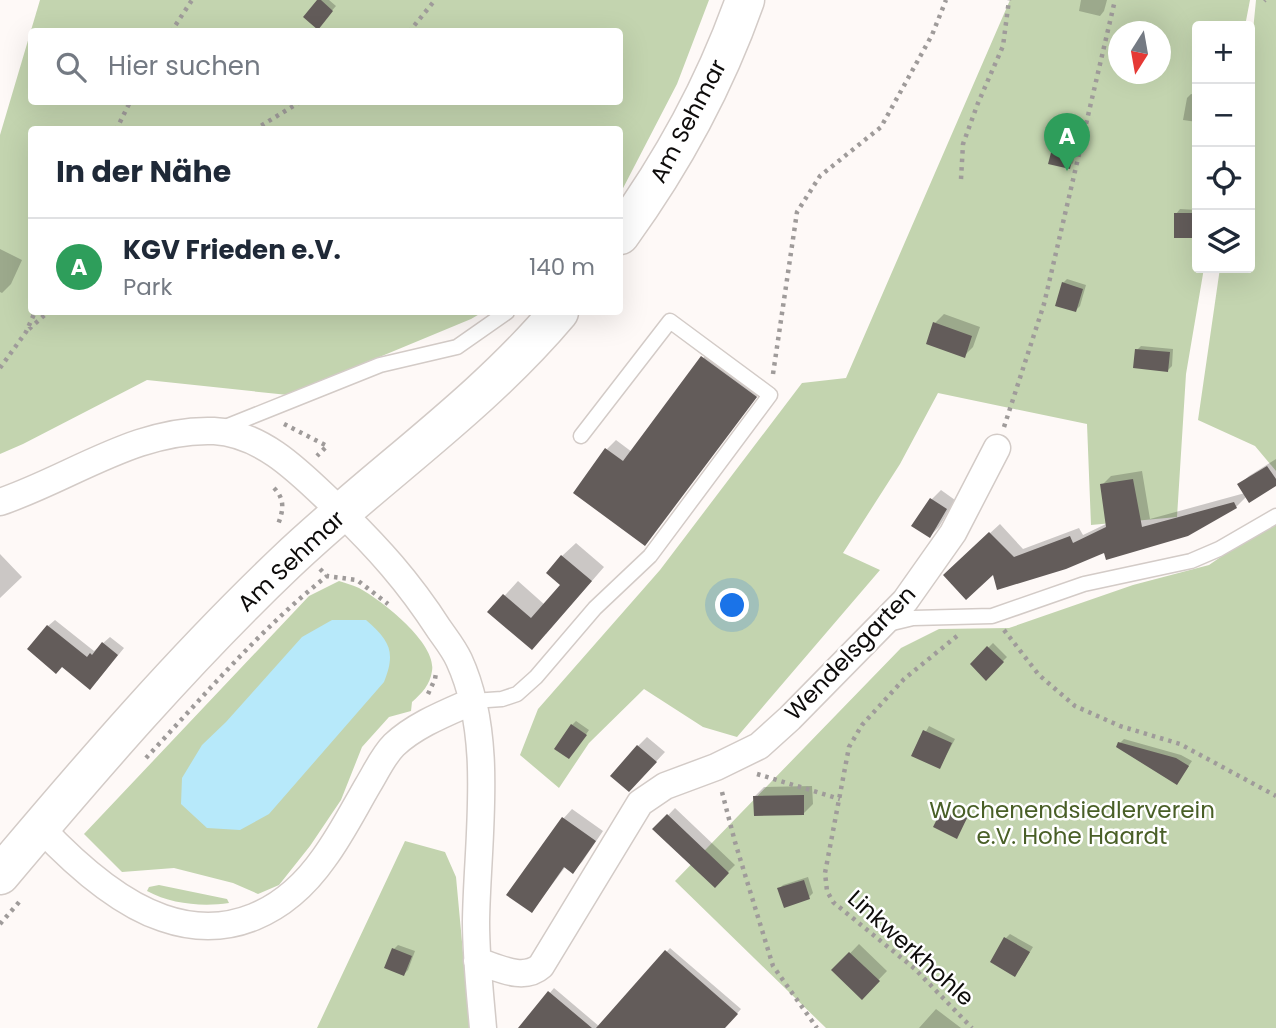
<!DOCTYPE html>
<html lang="de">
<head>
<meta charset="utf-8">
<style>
	body { margin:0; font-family:Poppins,sans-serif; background:#f6f6f7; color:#1f2937 }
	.controls { position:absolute; right:21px; top:21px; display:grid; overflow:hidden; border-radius:7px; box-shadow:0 7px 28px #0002 }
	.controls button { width:63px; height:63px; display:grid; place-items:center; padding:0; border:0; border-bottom:2px solid #e0e1e3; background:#fff; color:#1f2937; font:35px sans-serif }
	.compass { position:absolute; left:1108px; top:21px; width:63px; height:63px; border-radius:50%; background:#fff; box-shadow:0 7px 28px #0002; rotate:191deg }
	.you { position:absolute; left:733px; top:606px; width:24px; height:24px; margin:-18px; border:5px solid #fff; border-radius:50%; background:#1a73e8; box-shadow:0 0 0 10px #1a73e833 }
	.badge { display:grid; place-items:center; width:46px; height:46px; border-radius:50%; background:#7f2491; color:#fff; font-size:23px; font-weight:700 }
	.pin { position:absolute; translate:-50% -58px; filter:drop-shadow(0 2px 4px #0008) }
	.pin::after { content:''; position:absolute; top:37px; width:24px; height:21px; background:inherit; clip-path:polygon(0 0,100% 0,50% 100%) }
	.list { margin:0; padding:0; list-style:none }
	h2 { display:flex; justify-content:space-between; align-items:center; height:91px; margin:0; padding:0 28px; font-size:30px }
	h2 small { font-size:23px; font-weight:400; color:#747a83 }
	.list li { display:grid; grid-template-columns:46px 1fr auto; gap:21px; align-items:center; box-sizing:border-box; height:98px; padding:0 28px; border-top:2px solid #e0e1e3 }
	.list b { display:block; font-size:26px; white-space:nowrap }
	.list p { margin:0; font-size:23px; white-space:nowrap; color:#747a83 }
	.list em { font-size:23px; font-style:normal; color:#747a83 }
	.icon { flex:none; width:38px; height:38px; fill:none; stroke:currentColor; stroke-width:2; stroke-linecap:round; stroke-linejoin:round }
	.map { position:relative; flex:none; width:1276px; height:1028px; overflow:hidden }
	.search { position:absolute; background:#fff; box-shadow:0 7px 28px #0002; left:28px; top:28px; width:595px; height:77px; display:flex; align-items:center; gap:18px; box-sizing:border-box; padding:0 24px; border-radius:7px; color:#747a83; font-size:26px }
	.panel { position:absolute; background:#fff; box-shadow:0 7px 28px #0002; left:28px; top:126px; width:595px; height:189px; border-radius:7px }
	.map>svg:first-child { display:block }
	.green { fill:#c3d4af; fill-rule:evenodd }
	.water { fill:#b7e9fa }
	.shadow { fill:#0003 }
	.building { fill:#635c5a }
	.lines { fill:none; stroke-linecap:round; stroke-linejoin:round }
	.lane-casing { stroke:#d3cbc7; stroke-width:17 }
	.street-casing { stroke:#d3cbc7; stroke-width:29 }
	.secondary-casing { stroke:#d3cbc7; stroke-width:41 }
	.path { stroke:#9f9b9a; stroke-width:4.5; stroke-dasharray:3.5 5; stroke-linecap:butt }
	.lane { stroke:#fff; stroke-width:14 }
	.street { stroke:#fff; stroke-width:26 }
	.secondary { stroke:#fff; stroke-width:38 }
	.labels { text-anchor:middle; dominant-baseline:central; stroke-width:5; stroke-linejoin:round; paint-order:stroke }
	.street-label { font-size:23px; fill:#0d0b0a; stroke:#fff }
	.park-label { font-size:23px; fill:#495f27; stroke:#fff }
</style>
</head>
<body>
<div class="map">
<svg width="1276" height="1028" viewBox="0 0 1276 1028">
	<rect width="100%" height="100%" fill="#fef9f7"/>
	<!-- green -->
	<path class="green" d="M40,0H709L677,84L620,194V130H32V312H483L471,319L288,395L147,380L23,444L0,454V135ZM32,32H620V102H32Z
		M1010,0H1250L1245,26H1197V268H1204L1186,374L1177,517L1091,525L1087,424L938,393L900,464L843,553L880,570L737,737L703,727L644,689L589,743L559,788L520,755L538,709L660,570L802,383L846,378ZM1118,32H1160V74H1118Z
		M1256,0H1276V471L1255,446L1198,420L1220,268H1250V62Z
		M1276,519V1028H826L675,881L901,648L939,629L1009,628L1133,585L1209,565Z
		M339,581C345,583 353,585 359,588C381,600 437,643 432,671C430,685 422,693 412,702L411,711L389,717L362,747L341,800L310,846L279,885L258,894L233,883L174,868L122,872L84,834L309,596Z
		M405,841L445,852L456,877L470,1028H317Z
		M159,885L227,899L229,903C202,907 171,904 147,891L149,887Z"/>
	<!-- water -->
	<path class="water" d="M332,620H366C390,641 396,652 384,682L269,814L240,830L207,828L181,804L182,778L202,745L226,722L302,637Z"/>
	<!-- shadow -->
	<path class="shadow" d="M320,0H329L336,6L321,23Z
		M1081,0H1107L1104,11L1100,16L1079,11Z
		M1191,94L1197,95V122L1183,120L1187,98Z
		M1059,142L1077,146L1073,163L1069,167L1054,146Z
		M1180,209L1197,210V233L1194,236L1176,214Z
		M0,249L22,260L11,284L2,293L0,292Z
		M1067,279L1086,285L1080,306L1076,310L1063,283Z
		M944,314L980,327L973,347L964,356L935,323Z
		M1141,346L1173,349L1172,366L1168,370L1137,350Z
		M711,348L764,387L645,544L607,449L616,440L632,452Z
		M1276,459V484L1247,496L1236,507L1106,550L994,572L954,566L1000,524L1023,549L1079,528L1083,535L1108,523L1102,485L1111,476L1142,471L1150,519L1245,493L1239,485L1249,476Z
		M941,490L955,500L939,527L930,536L932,499Z
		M576,543L604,567L546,634L490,612L518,581L545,605L563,585L562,556Z
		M0,554L22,577L0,598Z
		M55,620L94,651L110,637L124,648L97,681L48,626Z
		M993,643L1007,657L986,678L972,664Z
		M576,721L589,730L573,753L572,725Z
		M929,726L955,739L940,767L913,755Z
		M647,737L665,752L638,781V746Z
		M1124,739L1181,755L1192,761L1177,783L1120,743Z
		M812,786L813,804L804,813L755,796L764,787Z
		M949,804L970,814L956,836L936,826Z
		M675,808L735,865L715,885L655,829Z
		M572,809L603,831L582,862L573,871L566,866L532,911L563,819Z
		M808,877L813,893L809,897L779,889L783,885Z
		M1010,934L1033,947L1019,970L1006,938Z
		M859,944L887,971L862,997L834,970Z
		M398,945L415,951L408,970L404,974L394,949Z
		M670,948L741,1009L724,1028H520L554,988L600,1027Z
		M936,1009L961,1028H919Z"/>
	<!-- building -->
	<path class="building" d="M317,0H321L333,11L318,30L303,17Z
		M1053,145L1074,150L1070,169L1048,164Z
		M1174,213H1195V238H1174Z
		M1062,282L1083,289L1076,312L1055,306Z
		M933,322L972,336L965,358L926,344Z
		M1135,349L1170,352L1168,372L1133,368Z
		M701,356L757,397L645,546L573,493L605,448L623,461Z
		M1267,466L1276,479V486L1249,503L1237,484Z
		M1133,479L1142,527L1234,502L1237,508L1188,536L1106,560L1104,553L1066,569L997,590L993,575L966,600L943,575L989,532L1014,557L1070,536L1073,543L1106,527L1100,484Z
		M930,498L947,509L930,538L911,526Z
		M561,555L592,581L532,650L487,612L503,594L531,618L560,585L546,573Z
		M47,625L87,657L90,653L92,655L102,642L118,655L90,690L62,667L56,674L27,649Z
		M987,646L1004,662L986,681L970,664Z
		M571,724L587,735L569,759L554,749Z
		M923,730L952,743L940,769L911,756Z
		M1118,742L1176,758L1189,766L1177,785L1116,747Z
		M637,745L657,762L629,792L610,776Z
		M804,795V815L754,816L753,796Z
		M943,807L967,818L957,839L933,827Z
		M667,814L729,873L715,888L652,829Z
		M562,817L596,841L573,874L564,867L532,913L506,895Z
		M804,880L810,899L784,908L777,888Z
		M1004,937L1030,952L1015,977L990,962Z
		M392,948L412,956L404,976L384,968Z
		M665,950L738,1014L725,1028H596Z
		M849,952L880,981L862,1000L831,970Z
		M548,991L592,1028H518Z"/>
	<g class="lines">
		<!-- lane casing -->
		<g class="lane-casing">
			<path id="lane" d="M223,428L380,365L457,347L507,312
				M888,624L913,618L992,616L1084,584L1191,561L1219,549L1276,516
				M473,701L502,699L517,694L536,677L595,608L650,556L770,395L670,321L581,436"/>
		</g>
		<!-- street casing -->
		<g class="street-casing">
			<path id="street" d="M0,502C71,478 137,428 214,431C265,434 303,476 337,508C378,548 408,581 439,629C446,639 454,649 459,660C495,738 477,839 476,922C476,958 480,993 483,1028
				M40,827C72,861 118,903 163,918C229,941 286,912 324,858C341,835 354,809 368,785C376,772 383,756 394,745C415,725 446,713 473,701
				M477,961C497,967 523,982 541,966L640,803L665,786L716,767L759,746L790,718L905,601L953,533L997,448"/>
		</g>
		<!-- secondary casing -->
		<g class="secondary-casing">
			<path id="secondary" d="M620,235C673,162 715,85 745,0
				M0,875C91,767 184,659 286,562C375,477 479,407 559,312"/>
		</g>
		<!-- path -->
		<path class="path" d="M1264,1L1265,0
			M171,32L192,0
			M409,32L435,0
			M116,130L130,102
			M254,130L300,102
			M961,179L963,144L978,103L1003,46L1009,0
			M29,329L48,312
			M0,368L26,332L35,312
			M773,374L797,212L820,176L881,127L932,35L946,0
			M284,424L327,446L317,456
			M1004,427L1044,304L1115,0
			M274,488C286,500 283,512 277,527
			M320,569L327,576L357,580L388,604
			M1004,630L1039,675L1075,706L1120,726L1180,744L1276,796
			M957,636L904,679L862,725L849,747L825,873L827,891L833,902L915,969L972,1028
			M428,694L435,679L436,673
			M146,758C203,697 261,628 327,576
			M757,774L840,799
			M722,792L735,842L773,966L817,1028
			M0,924L20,901"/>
		<!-- lane -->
		<use href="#lane" class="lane"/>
		<!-- street -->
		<use href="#street" class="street"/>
		<!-- secondary -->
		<use href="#secondary" class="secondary"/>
	</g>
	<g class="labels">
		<!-- street labels -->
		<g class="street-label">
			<text transform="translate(688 121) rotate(-62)">Am Sehmar</text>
			<text transform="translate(291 561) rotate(-43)">Am Sehmar</text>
			<text transform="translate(850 653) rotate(-46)">Wendelsgarten</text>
			<text transform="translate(911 948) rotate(42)">Linkwerkhohle</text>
		</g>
		<!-- park labels -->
		<g class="park-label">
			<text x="1072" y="810">Wochenendsiedlerverein<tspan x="1072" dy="26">e.V. Hohe Haardt</tspan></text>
		</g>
	</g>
</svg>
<div class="controls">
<button>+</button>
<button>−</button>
<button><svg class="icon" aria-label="locate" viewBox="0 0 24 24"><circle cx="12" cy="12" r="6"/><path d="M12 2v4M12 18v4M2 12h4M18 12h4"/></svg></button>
<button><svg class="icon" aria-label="layers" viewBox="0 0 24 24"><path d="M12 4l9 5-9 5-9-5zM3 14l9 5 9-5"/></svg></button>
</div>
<svg class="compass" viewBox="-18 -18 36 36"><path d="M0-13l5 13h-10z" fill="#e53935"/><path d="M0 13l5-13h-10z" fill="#747a83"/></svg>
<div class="you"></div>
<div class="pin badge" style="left:1067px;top:171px;background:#2e9e5b">A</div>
<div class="search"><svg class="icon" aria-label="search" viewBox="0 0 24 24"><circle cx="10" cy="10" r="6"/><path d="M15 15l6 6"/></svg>Hier suchen</div>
<section class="panel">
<h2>In der Nähe<small></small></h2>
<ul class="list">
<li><span class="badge" style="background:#2e9e5b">A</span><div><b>KGV Frieden e.V.</b><p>Park</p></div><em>140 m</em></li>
</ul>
</section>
</div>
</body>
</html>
